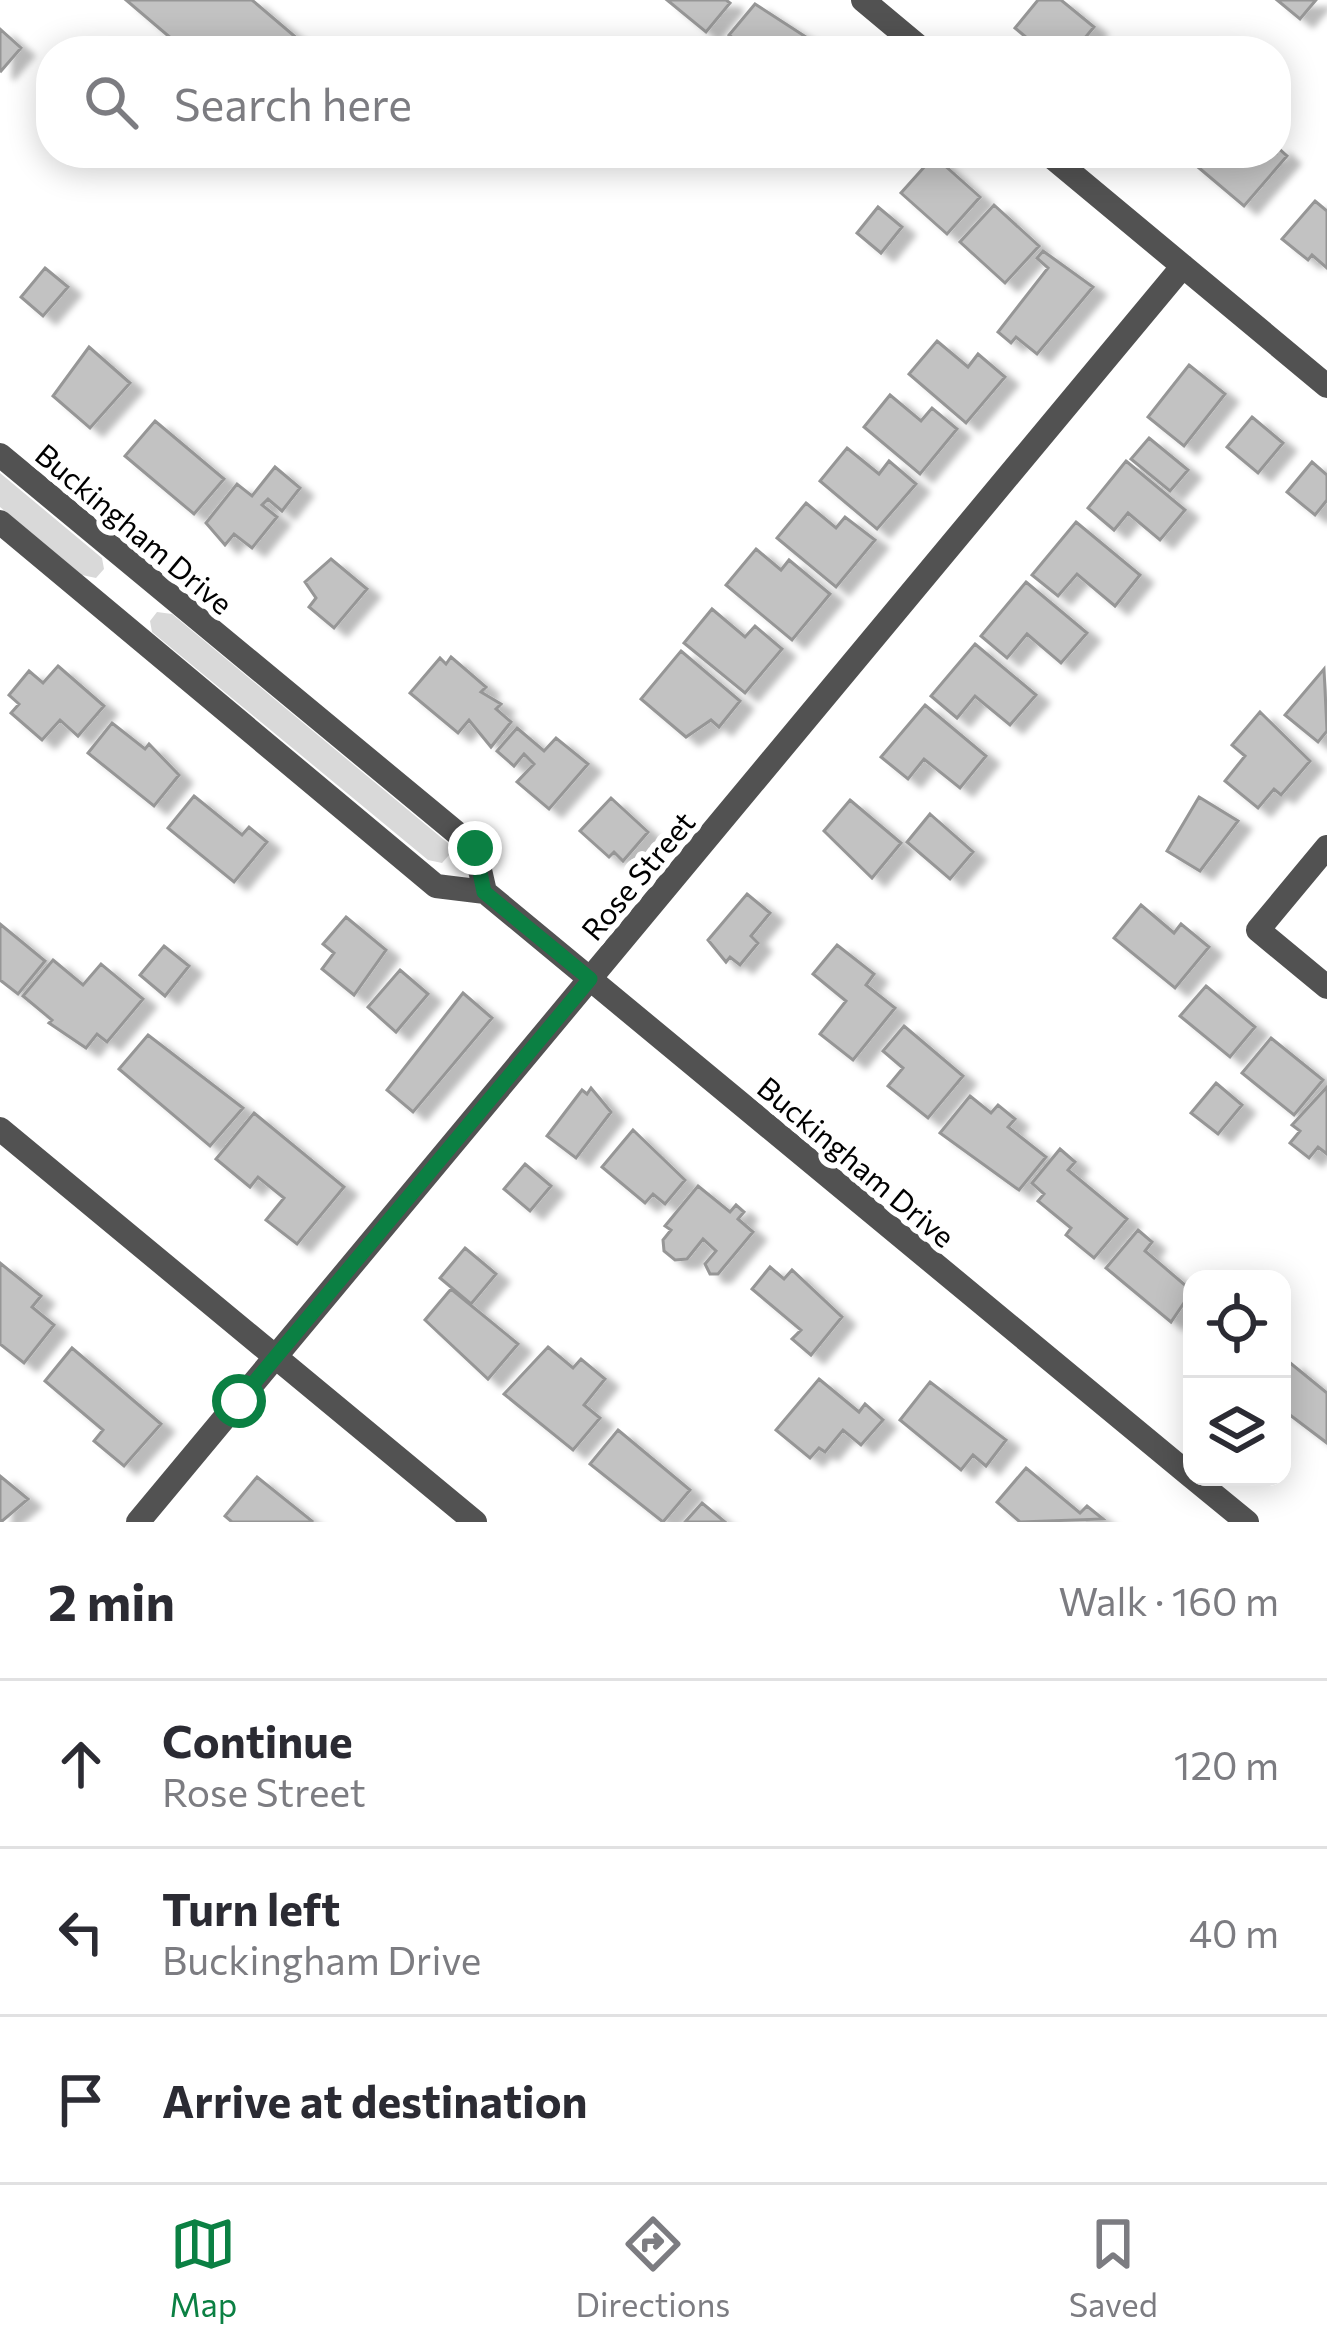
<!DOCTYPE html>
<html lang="en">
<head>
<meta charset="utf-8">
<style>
	body { margin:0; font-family:Commissioner,sans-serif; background:#f7f7f7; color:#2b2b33 }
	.controls { position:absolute; right:36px; bottom:36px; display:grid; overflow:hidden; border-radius:24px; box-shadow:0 6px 30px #0003 }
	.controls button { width:108px; height:108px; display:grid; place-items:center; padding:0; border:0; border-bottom:3px solid #e1e1e2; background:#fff; color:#2b2b33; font:60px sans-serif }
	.stop { position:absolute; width:36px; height:36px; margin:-27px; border:9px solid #0b8043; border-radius:50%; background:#fff }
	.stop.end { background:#0b8043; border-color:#fff; box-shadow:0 3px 12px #0008 }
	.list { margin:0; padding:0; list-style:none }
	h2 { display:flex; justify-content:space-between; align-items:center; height:156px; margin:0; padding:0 48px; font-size:51px }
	h2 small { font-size:39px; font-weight:400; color:#7c7c81 }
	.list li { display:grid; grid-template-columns:78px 1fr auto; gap:36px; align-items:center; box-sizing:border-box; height:168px; padding:0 48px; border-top:3px solid #e1e1e2 }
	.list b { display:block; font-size:45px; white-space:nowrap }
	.list p { margin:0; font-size:39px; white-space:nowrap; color:#7c7c81 }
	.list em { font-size:39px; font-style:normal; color:#7c7c81 }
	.icon { flex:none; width:66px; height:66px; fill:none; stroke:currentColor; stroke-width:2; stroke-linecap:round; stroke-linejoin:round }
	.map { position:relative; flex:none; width:1327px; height:1522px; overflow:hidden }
	.search { position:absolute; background:#fff; box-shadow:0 6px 30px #0003; left:36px; right:36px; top:36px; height:132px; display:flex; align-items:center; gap:30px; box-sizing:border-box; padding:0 42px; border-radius:48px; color:#7c7c81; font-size:45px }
	.sheet { height:660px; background:#fff }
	nav { display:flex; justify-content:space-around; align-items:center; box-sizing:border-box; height:168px; border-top:3px solid #e1e1e2; background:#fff; font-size:33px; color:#7c7c81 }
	nav a { display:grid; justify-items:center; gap:6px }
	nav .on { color:#0b8043 }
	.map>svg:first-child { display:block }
	.green { fill:#d9d9d9 }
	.building { fill:#c2c2c2; stroke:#969696; stroke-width:3; filter:url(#shadow) }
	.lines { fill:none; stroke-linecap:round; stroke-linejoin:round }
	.street { stroke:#525252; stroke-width:24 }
	.route { stroke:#0b8043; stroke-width:15 }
	.labels { text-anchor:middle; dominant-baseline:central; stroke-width:12; stroke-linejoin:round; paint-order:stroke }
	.street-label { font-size:30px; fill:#000; stroke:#fff }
</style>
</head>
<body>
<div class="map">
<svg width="1327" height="1522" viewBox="0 0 1327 1522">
	<defs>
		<filter id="shadow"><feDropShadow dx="13" dy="8" stdDeviation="3" flood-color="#0004"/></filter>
	</defs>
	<rect width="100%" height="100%" fill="#fff"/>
	<!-- green -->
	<path class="green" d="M0,473L102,558L104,569L96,578L82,575L0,507Z
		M157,612L172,614L449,844L450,854L442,863L428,860L152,632L150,621Z"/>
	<!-- building -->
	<path class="building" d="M126,0H252L312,51H186Z
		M667,0H726L730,3L706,32Z
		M1038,0H1061L1094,27L1074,51H1054L1044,43L1040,49L1015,28Z
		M1277,0H1316L1300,19Z
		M755,4L806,37L794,51H749L729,35Z
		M0,29L21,48L1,71L0,70Z
		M1276,146L1287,156L1244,206L1192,162L1200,153H1276Z
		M934,156L980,197L947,234L901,193Z
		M1315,201L1327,211V268L1312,255L1308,260L1282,239Z
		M994,205L1039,246L1005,283L960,242Z
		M878,207L902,227L881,253L857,233Z
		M1043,251L1093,287L1037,354L1016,337L1011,343L998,332L1048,268L1037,258Z
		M45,268L68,287L43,316L21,297Z
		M937,341L968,367L978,354L1005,377L966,423L909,374Z
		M89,347L130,383L90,428L53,396Z
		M1189,365L1225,394L1184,446L1148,417Z
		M890,395L921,421L932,408L957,429L920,474L864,427Z
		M1252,417L1283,443L1258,473L1227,447Z
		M155,421L224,479L194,514L125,456Z
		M1149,438L1188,470L1170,491L1131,459Z
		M847,448L879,474L889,461L916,484L877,529L820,481Z
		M1126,461L1185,510L1160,540L1128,513L1114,530L1088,508Z
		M1312,462L1327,475V500L1315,515L1287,492Z
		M275,467L300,488L282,511L268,499L262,505L277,517L252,548L234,534L225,545L206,523L237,484L252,496Z
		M806,503L836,528L845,517L875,540L836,587L777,538Z
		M1076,522L1140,575L1115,606L1077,574L1058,596L1032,575Z
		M756,549L781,570L789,560L830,594L792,640L726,585Z
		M331,559L367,589L334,628L309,607L316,598L305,582Z
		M1026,582L1087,633L1061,663L1027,634L1007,658L981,636Z
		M712,609L745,637L755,626L782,649L745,693L684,643Z
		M975,644L1036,695L1010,725L975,696L957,718L931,696Z
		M681,651L740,701L719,727L711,720L686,737L641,699Z
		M451,657L486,687L481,692L501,704L496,709L511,722L491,747L469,720L458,733L410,693L440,658L446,664Z
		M58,666L104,706L78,736L60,720L42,740L11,713L19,704L9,695L29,671L43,683Z
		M1324,669L1327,731L1318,742L1285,715Z
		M925,705L986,756L960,788L924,759L908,779L881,757Z
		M1260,712L1310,761L1281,795L1274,789L1258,808L1225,781L1245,756L1232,745Z
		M112,723L145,749L149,744L179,775L154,806L88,753Z
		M517,728L544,751L556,738L588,764L549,809L517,782L534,764L524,754L514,766L497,751Z
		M194,796L242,835L249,827L267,842L234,882L168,828Z
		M1199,797L1238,821L1200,871L1167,851Z
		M611,798L648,832L623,861L614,852L609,857L580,831Z
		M850,800L901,843L872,878L824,831Z
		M930,814L973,852L950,879L907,842Z
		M747,894L770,913L751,936L758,943L740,965L730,957L726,962L708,940Z
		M1141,905L1174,933L1181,924L1209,947L1175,988L1114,938Z
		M346,917L386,950L354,995L322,969L334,953L323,944Z
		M0,924L45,961L18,994L0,980Z
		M837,945L874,974L866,985L895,1008L853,1060L820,1034L846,1001L813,974Z
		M164,946L189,966L165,996L140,975Z
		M53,960L83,985L101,964L143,999L107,1042L97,1034L86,1048L49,1023L52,1020L23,996Z
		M400,970L428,994L396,1032L368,1007Z
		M1206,986L1255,1027L1230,1057L1180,1016Z
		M463,993L492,1018L413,1112L387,1090Z
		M904,1026L963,1076L928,1118L888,1086L903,1068L883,1051Z
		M148,1035L243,1108L210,1146L119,1069Z
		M1271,1038L1323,1080L1294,1115L1242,1073Z
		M1216,1083L1242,1105L1218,1134L1191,1113Z
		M1327,1087V1154L1318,1147L1309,1158L1290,1143L1300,1131L1292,1125Z
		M591,1088L611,1112L576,1158L547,1136L582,1090L587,1094Z
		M970,1096L991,1113L998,1105L1015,1119L1008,1127L1046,1157L1019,1190L940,1133Z
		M254,1113L344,1187L297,1244L266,1220L284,1198L258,1177L250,1187L216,1159Z
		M633,1130L685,1180L665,1204L653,1194L645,1203L602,1167Z
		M1060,1149L1075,1162L1068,1170L1127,1219L1094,1258L1066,1235L1071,1228L1038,1201L1044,1194L1032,1183Z
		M525,1164L551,1186L530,1211L504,1189Z
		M698,1186L730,1212L736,1205L744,1212L738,1219L753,1232L718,1274H710L705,1264L716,1251L703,1239L687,1259L675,1260L664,1251L663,1240L671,1230L665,1226Z
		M1138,1230L1152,1242L1145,1251L1192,1291L1171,1322L1106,1268Z
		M465,1248L496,1274L471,1304L440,1278Z
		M0,1263L41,1296L32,1307L54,1325L24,1363L0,1344Z
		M770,1267L784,1279L792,1270L842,1317L811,1355L792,1339L801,1330L752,1289Z
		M451,1289L518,1344L488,1379L425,1320Z
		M548,1347L573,1368L581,1359L605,1379L584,1405L600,1418L573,1450L504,1394Z
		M72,1348L161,1424L124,1466L94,1441L103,1430L45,1381Z
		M1289,1362L1327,1393V1443L1282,1409V1371Z
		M819,1379L859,1412L865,1404L883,1420L861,1445L843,1430L825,1452L819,1448L810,1458L776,1430Z
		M930,1382L1006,1440L986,1466L973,1455L961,1470L900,1420Z
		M618,1430L690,1490L663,1522L590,1464Z
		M1026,1468L1080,1513L1087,1506L1103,1519L1020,1522L997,1502Z
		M0,1476L28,1499L1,1522H0Z
		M257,1477L312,1521L311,1522H232L225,1516Z
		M702,1503L725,1522H685Z"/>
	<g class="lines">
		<!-- street -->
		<path class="street" d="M863,0L924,51
			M1047,153L1327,386
			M0,455L475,848L485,892
			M0,522L436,886L485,892L1192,1477
			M1327,847L1258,930L1327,987
			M0,1129L475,1522
			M1192,1477L1247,1522
			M138,1522L1183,266"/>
	</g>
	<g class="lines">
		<!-- route -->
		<path class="route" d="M239,1401L590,979L484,892L475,848"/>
	</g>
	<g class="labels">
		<!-- street labels -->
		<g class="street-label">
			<text transform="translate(135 528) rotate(40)">Buckingham Drive</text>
			<text transform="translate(637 875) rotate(-50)">Rose Street</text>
			<text transform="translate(857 1161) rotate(40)">Buckingham Drive</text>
		</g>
	</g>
</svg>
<div class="controls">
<button><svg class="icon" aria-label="locate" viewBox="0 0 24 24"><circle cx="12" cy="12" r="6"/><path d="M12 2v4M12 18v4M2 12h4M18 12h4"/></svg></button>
<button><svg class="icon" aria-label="layers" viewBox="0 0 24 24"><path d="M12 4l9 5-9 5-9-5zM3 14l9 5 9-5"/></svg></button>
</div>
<div class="stop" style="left:239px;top:1401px"></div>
<div class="stop end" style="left:475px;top:848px"></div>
<div class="search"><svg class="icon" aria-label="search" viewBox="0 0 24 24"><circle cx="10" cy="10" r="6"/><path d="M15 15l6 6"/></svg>Search here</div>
</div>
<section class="sheet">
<h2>2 min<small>Walk · 160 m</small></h2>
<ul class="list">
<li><svg class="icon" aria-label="ahead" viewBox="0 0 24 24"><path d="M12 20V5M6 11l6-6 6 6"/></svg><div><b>Continue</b><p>Rose Street</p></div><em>120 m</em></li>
<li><svg class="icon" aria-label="left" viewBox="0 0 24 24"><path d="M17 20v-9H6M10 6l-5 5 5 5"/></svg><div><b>Turn left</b><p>Buckingham Drive</p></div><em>40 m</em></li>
<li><svg class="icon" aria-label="arrive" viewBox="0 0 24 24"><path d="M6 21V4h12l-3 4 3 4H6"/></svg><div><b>Arrive at destination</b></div></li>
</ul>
</section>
<nav>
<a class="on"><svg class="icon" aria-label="map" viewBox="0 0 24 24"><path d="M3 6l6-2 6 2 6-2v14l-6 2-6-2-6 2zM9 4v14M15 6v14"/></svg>Map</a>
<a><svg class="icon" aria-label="directions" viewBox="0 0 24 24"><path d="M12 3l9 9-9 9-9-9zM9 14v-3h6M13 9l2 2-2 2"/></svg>Directions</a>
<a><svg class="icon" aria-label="saved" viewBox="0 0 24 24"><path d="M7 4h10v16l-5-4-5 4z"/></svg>Saved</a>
</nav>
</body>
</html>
